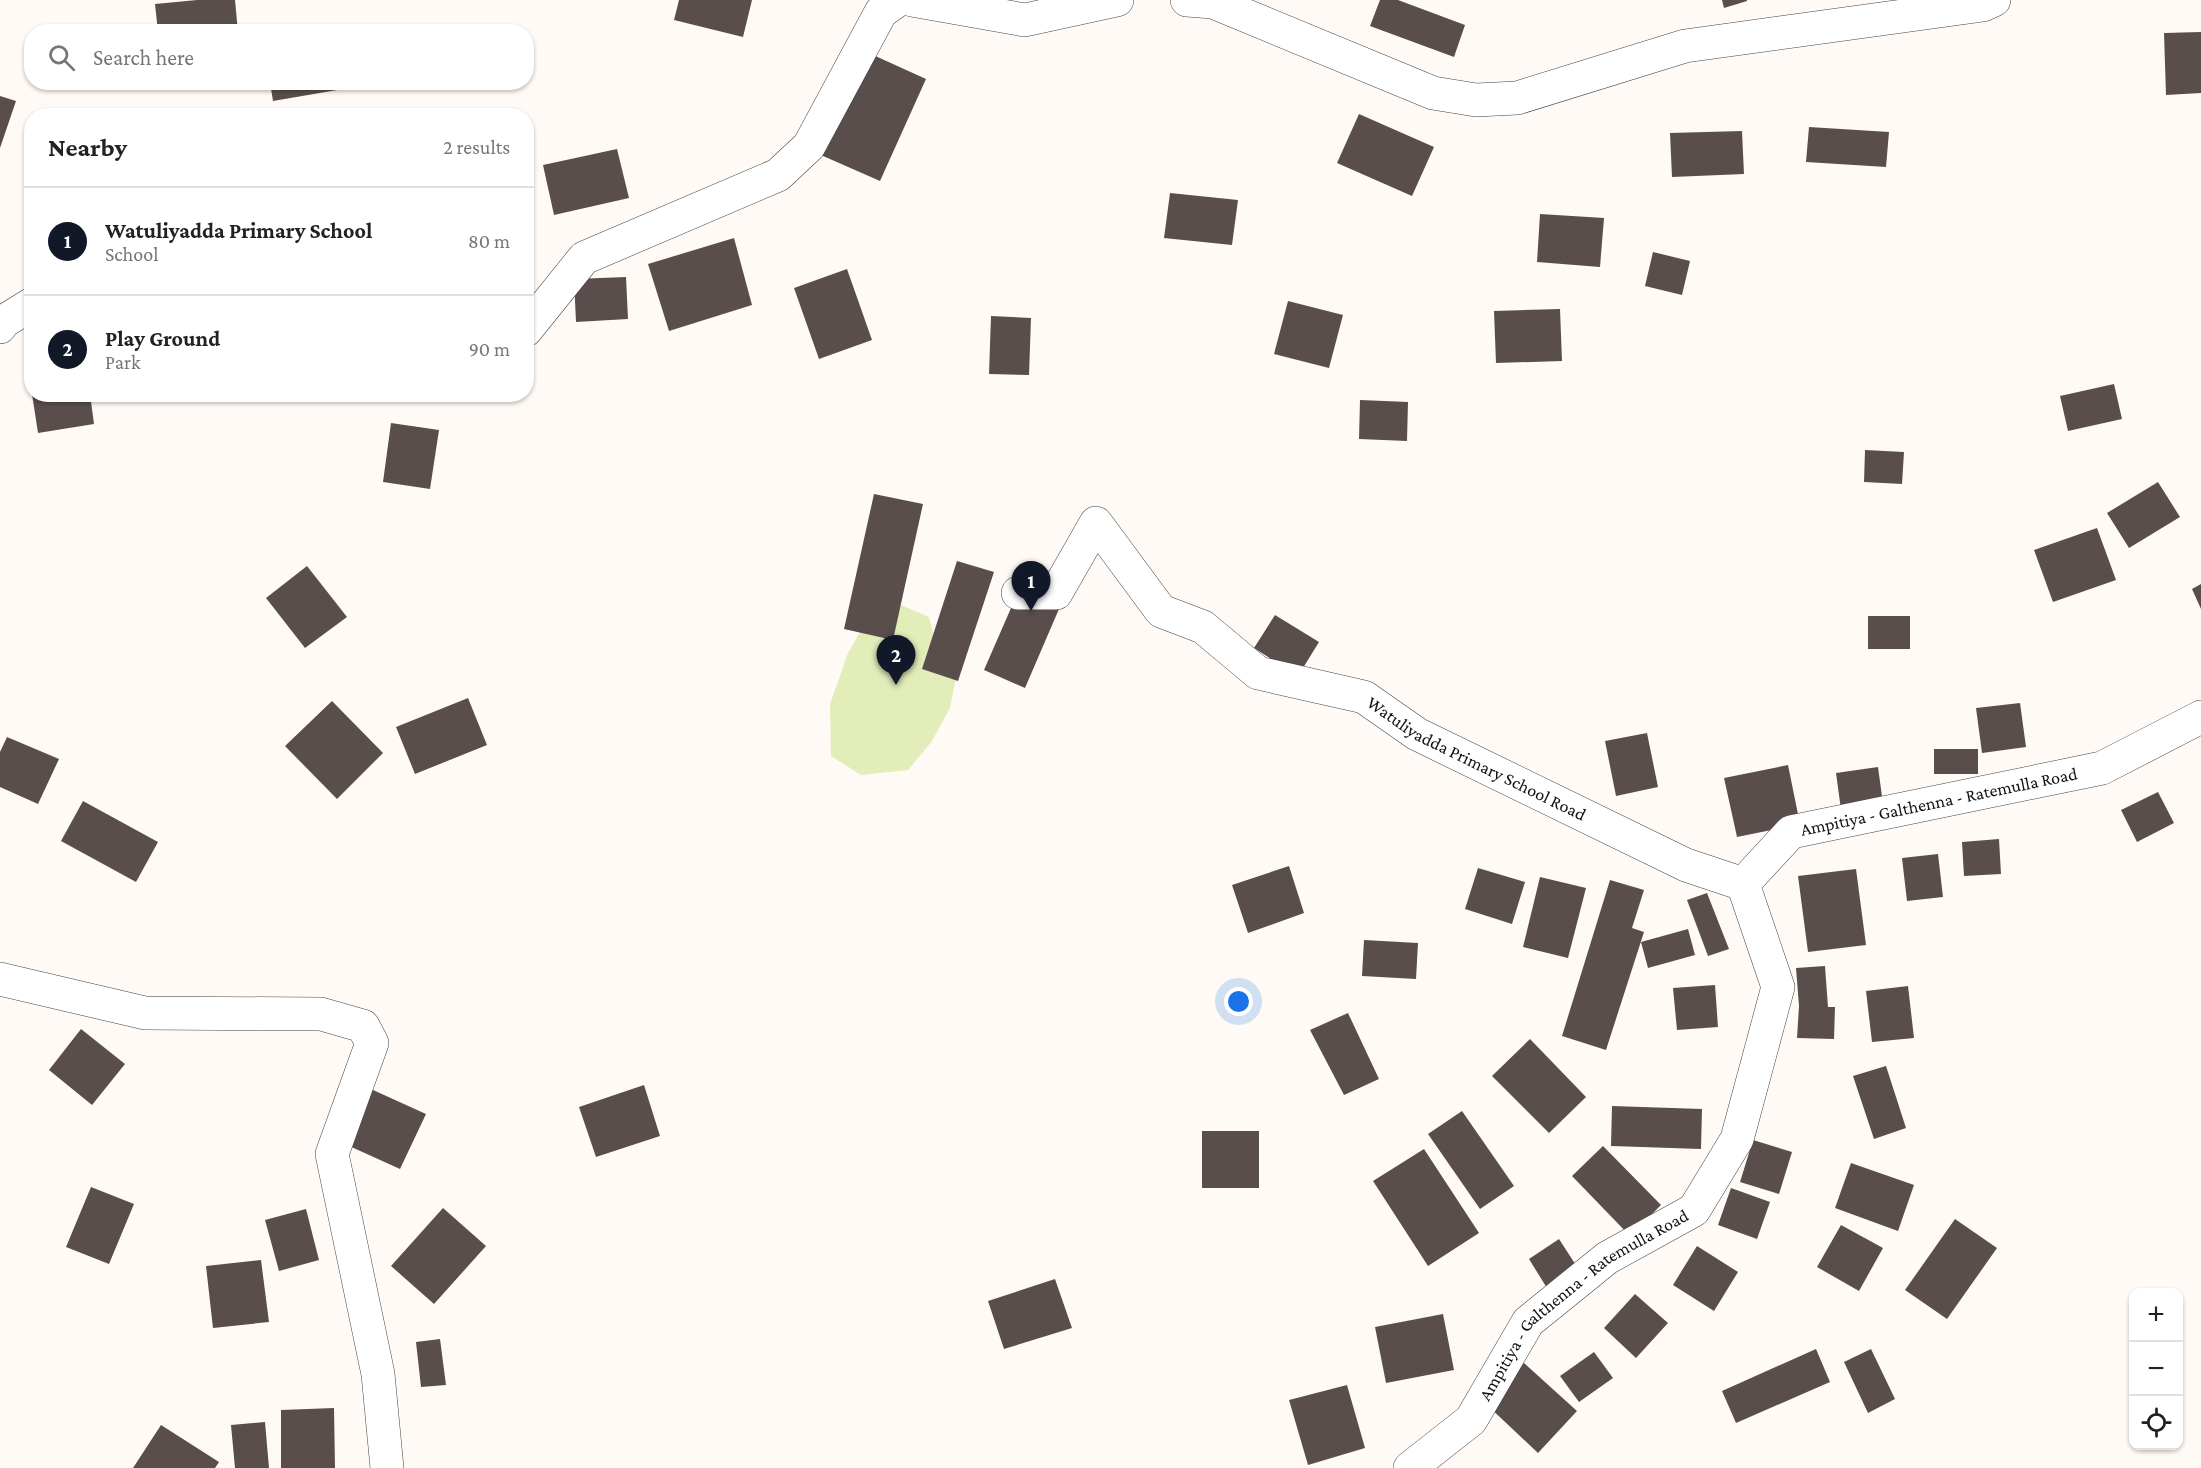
<!DOCTYPE html>
<html lang="en">
<head>
<meta charset="utf-8">
<style>
	body { margin:0; font-family:"Crimson Pro",serif; background:#f2f2f2; color:#222 }
	.controls { position:absolute; right:18px; bottom:18px; display:grid; overflow:hidden; border-radius:12px; box-shadow:0 2px 4px #0004 }
	.controls button { width:54px; height:54px; display:grid; place-items:center; padding:0; border:0; border-bottom:2px solid #e0e0e0; background:#fff; color:#222; font:30px sans-serif }
	.you { position:absolute; left:1239px; top:1002px; width:21px; height:21px; margin:-15px; border:4px solid #fff; border-radius:50%; background:#1a73e8; box-shadow:0 0 0 9px #1a73e833 }
	.badge { display:grid; place-items:center; width:39px; height:39px; border-radius:50%; background:#111827; color:#fff; font-size:20px; font-weight:700 }
	.pin { position:absolute; translate:-50% -50px; filter:drop-shadow(0 2px 3px #0008) }
	.pin::after { content:''; position:absolute; top:32px; width:21px; height:18px; background:inherit; clip-path:polygon(0 0,100% 0,50% 100%) }
	.list { margin:0; padding:0; list-style:none }
	h2 { display:flex; justify-content:space-between; align-items:center; height:78px; margin:0; padding:0 24px; font-size:26px }
	h2 small { font-size:20px; font-weight:400; color:#767676 }
	.list li { display:grid; grid-template-columns:39px 1fr auto; gap:18px; align-items:center; box-sizing:border-box; height:108px; padding:0 24px; border-top:2px solid #e0e0e0 }
	.list b { display:block; font-size:22px; white-space:nowrap }
	.list p { margin:0; font-size:20px; white-space:nowrap; color:#767676 }
	.list em { font-size:20px; font-style:normal; color:#767676 }
	.icon { flex:none; width:33px; height:33px; fill:none; stroke:currentColor; stroke-width:2; stroke-linecap:round; stroke-linejoin:round }
	.map { position:relative; flex:none; width:2201px; height:1468px; overflow:hidden }
	.search { position:absolute; background:#fff; box-shadow:0 2px 4px #0004; left:24px; top:24px; width:510px; height:66px; display:flex; align-items:center; gap:15px; box-sizing:border-box; padding:0 21px; border-radius:24px; color:#767676; font-size:22px }
	.panel { position:absolute; background:#fff; box-shadow:0 2px 4px #0004; left:24px; top:108px; width:510px; height:294px; border-radius:24px }
	.map>svg:first-child { display:block }
	.green { fill:#e3edba }
	.building { fill:#5a4e4c }
	.lines { fill:none; stroke-linecap:round; stroke-linejoin:round }
	.minor-casing { stroke:#444; stroke-width:34 }
	.minor { stroke:#fff; stroke-width:33 }
	.labels { text-anchor:middle; dominant-baseline:central; stroke-width:6; stroke-linejoin:round; paint-order:stroke }
	.street-label { font-size:18px; fill:#111; stroke:#fff }
</style>
</head>
<body>
<div class="map">
<svg width="2201" height="1468" viewBox="0 0 2201 1468">
	<rect width="100%" height="100%" fill="#fffaf5"/>
	<!-- green -->
	<path class="green" d="M901,605L929,617L938,651L958,667L950,708L932,741L908,770L861,775L831,756L830,704L848,653L868,618Z"/>
	<!-- building -->
	<path class="building" d="M197,0H235L238,32H158L155,4Z
		M679,0H752L743,37L674,20Z
		M1380,0H1398L1465,25L1454,57L1370,26Z
		M1722,0H1747V1L1724,8Z
		M2201,32V93L2166,95L2164,33Z
		M860,49L926,79L880,181L814,152Z
		M270,82H341L343,89L273,101Z
		M0,96L16,101L0,148Z
		M1359,114L1434,147L1412,196L1337,163Z
		M1809,127L1889,132L1886,167L1806,162Z
		M1742,131L1744,174L1672,177L1670,133Z
		M617,149L629,198L554,215L543,165Z
		M1170,193L1238,200L1232,245L1164,238Z
		M1540,214L1604,218L1600,267L1537,262Z
		M734,238L752,305L669,331L648,264Z
		M1653,252L1690,261L1682,295L1645,286Z
		M847,269L872,340L819,359L794,288Z
		M626,277L628,319L576,322L574,279Z
		M1288,301L1343,315L1329,368L1274,354Z
		M1560,309L1562,361L1496,363L1494,311Z
		M991,316L1031,318L1029,375L989,374Z
		M2114,384L2122,419L2068,431L2060,396Z
		M32,394H90L94,424L38,433Z
		M1360,400L1408,402L1407,441L1359,439Z
		M391,423L439,430L430,489L383,482Z
		M1865,450L1904,452L1902,484L1864,482Z
		M2158,482L2180,517L2129,548L2107,513Z
		M874,494L923,504L893,640L844,629Z
		M2097,528L2116,580L2053,602L2034,550Z
		M957,561L994,572L958,681L922,669Z
		M307,566L347,617L305,648L266,598Z
		M2201,584V609L2192,589Z
		M1021,585L1062,602L1025,688L984,670Z
		M1275,615L1319,642L1298,676L1254,648Z
		M1868,616H1910V649H1868Z
		M468,698L487,745L415,774L396,727Z
		M332,701L383,753L337,799L285,746Z
		M2020,703L2026,747L1982,753L1976,708Z
		M1647,733L1658,787L1616,796L1605,741Z
		M7,737L59,759L38,804L0,787V752Z
		M1934,749H1978V774H1934Z
		M1788,765L1800,824L1737,837L1724,778Z
		M1878,767L1884,811L1842,817L1836,773Z
		M2158,792L2174,823L2137,842L2121,810Z
		M83,801L158,842L136,882L61,841Z
		M1999,839L2001,874L1964,876L1962,842Z
		M1938,854L1943,897L1907,901L1902,858Z
		M1289,866L1304,913L1248,933L1232,885Z
		M1478,868L1525,882L1512,924L1465,909Z
		M1856,869L1866,945L1808,952L1798,876Z
		M1540,877L1586,888L1568,958L1523,947Z
		M1610,880L1644,890L1632,928L1644,932L1606,1050L1562,1036Z
		M1707,893L1729,949L1708,956L1687,900Z
		M1688,929L1695,955L1648,968L1641,942Z
		M1364,940L1418,943L1416,979L1362,976Z
		M1825,966L1828,1007H1835L1834,1039L1797,1038L1799,1006L1796,968Z
		M1715,985L1718,1027L1677,1030L1673,988Z
		M1908,986L1914,1038L1872,1042L1866,991Z
		M1348,1013L1379,1079L1344,1095L1310,1030Z
		M81,1029L125,1064L92,1105L49,1070Z
		M1530,1039L1586,1097L1549,1133L1492,1076Z
		M1886,1066L1906,1128L1874,1139L1853,1076Z
		M362,1085L426,1114L400,1169L336,1140Z
		M644,1085L660,1136L596,1157L579,1107Z
		M1612,1106L1702,1109L1701,1149L1611,1146Z
		M1462,1111L1514,1186L1480,1209L1428,1134Z
		M1202,1131H1259V1188H1202Z
		M1753,1140L1792,1152L1779,1194L1740,1182Z
		M1603,1146L1661,1205L1630,1236L1572,1176Z
		M1424,1149L1479,1233L1428,1266L1373,1181Z
		M1851,1163L1914,1185L1898,1231L1835,1208Z
		M91,1187L134,1204L109,1264L66,1247Z
		M1731,1188L1770,1202L1757,1239L1718,1225Z
		M443,1208L486,1246L434,1304L391,1266Z
		M306,1209L319,1260L279,1271L265,1220Z
		M1955,1219L1997,1248L1947,1319L1905,1290Z
		M1841,1225L1883,1248L1859,1291L1817,1267Z
		M1559,1239L1581,1273L1550,1293L1529,1259Z
		M1697,1246L1738,1272L1714,1311L1673,1285Z
		M261,1260L269,1322L213,1328L206,1266Z
		M1055,1279L1072,1328L1004,1349L988,1301Z
		M1635,1294L1668,1323L1636,1358L1604,1328Z
		M1443,1314L1454,1370L1386,1383L1375,1327Z
		M440,1339L446,1385L421,1387L416,1342Z
		M1816,1349L1830,1382L1736,1423L1722,1391Z
		M1871,1349L1895,1399L1868,1413L1844,1362Z
		M1594,1352L1613,1378L1579,1402L1560,1376Z
		M1524,1363L1577,1411L1538,1453L1486,1404Z
		M1347,1385L1365,1448L1308,1465L1289,1400Z
		M334,1408L335,1468H281V1410Z
		M265,1422L269,1468H235L231,1425Z
		M161,1425L219,1462L215,1468H133Z"/>
	<g class="lines">
		<!-- minor casing -->
		<g class="minor-casing">
			<g id="minor">
				<path d="M912,0L1025,20L1117,0"/>
				<path d="M1187,0L1213,2L1433,93L1476,100L1517,98L1685,46L1983,5L1994,0"/>
				<path d="M0,327L3,322L32,304"/>
				<path d="M526,330L584,258L778,175L809,146L881,12L898,0"/>
				<path id="s1" d="M1018,593H1056L1096,523L1161,611L1203,627L1258,673L1364,697L1417,734L1686,865L1743,884"/>
				<path d="M0,979L145,1013L321,1014L363,1026L372,1043L332,1154L378,1374L387,1468"/>
				<path id="s2" d="M1410,1468L1471,1420L1528,1322L1607,1258L1694,1210L1737,1139L1778,987L1743,884L1791,832L2102,768L2201,717"/>
			</g>
		</g>
		<!-- minor -->
		<use href="#minor" class="minor"/>
	</g>
	<g class="labels">
		<!-- street labels -->
		<g class="street-label">
			<text stroke="none"><textPath href="#s1" startOffset="582">Watuliyadda Primary School Road</textPath></text>
			<text stroke="none"><textPath href="#s2" startOffset="963">Ampitiya - Galthenna - Ratemulla Road</textPath></text>
			<text stroke="none"><textPath href="#s2" startOffset="243">Ampitiya - Galthenna - Ratemulla Road</textPath></text>
		</g>
	</g>
</svg>
<div class="controls">
<button>+</button>
<button>−</button>
<button><svg class="icon" aria-label="locate" viewBox="0 0 24 24"><circle cx="12" cy="12" r="6"/><path d="M12 2v4M12 18v4M2 12h4M18 12h4"/></svg></button>
</div>
<div class="you"></div>
<div class="pin badge" style="left:1031px;top:611px">1</div>
<div class="pin badge" style="left:896px;top:685px">2</div>
<div class="search"><svg class="icon" aria-label="search" viewBox="0 0 24 24"><circle cx="10" cy="10" r="6"/><path d="M15 15l6 6"/></svg>Search here</div>
<section class="panel">
<h2>Nearby<small>2 results</small></h2>
<ul class="list">
<li><span class="badge">1</span><div><b>Watuliyadda Primary School</b><p>School</p></div><em>80 m</em></li>
<li><span class="badge">2</span><div><b>Play Ground</b><p>Park</p></div><em>90 m</em></li>
</ul>
</section>
</div>
</body>
</html>
